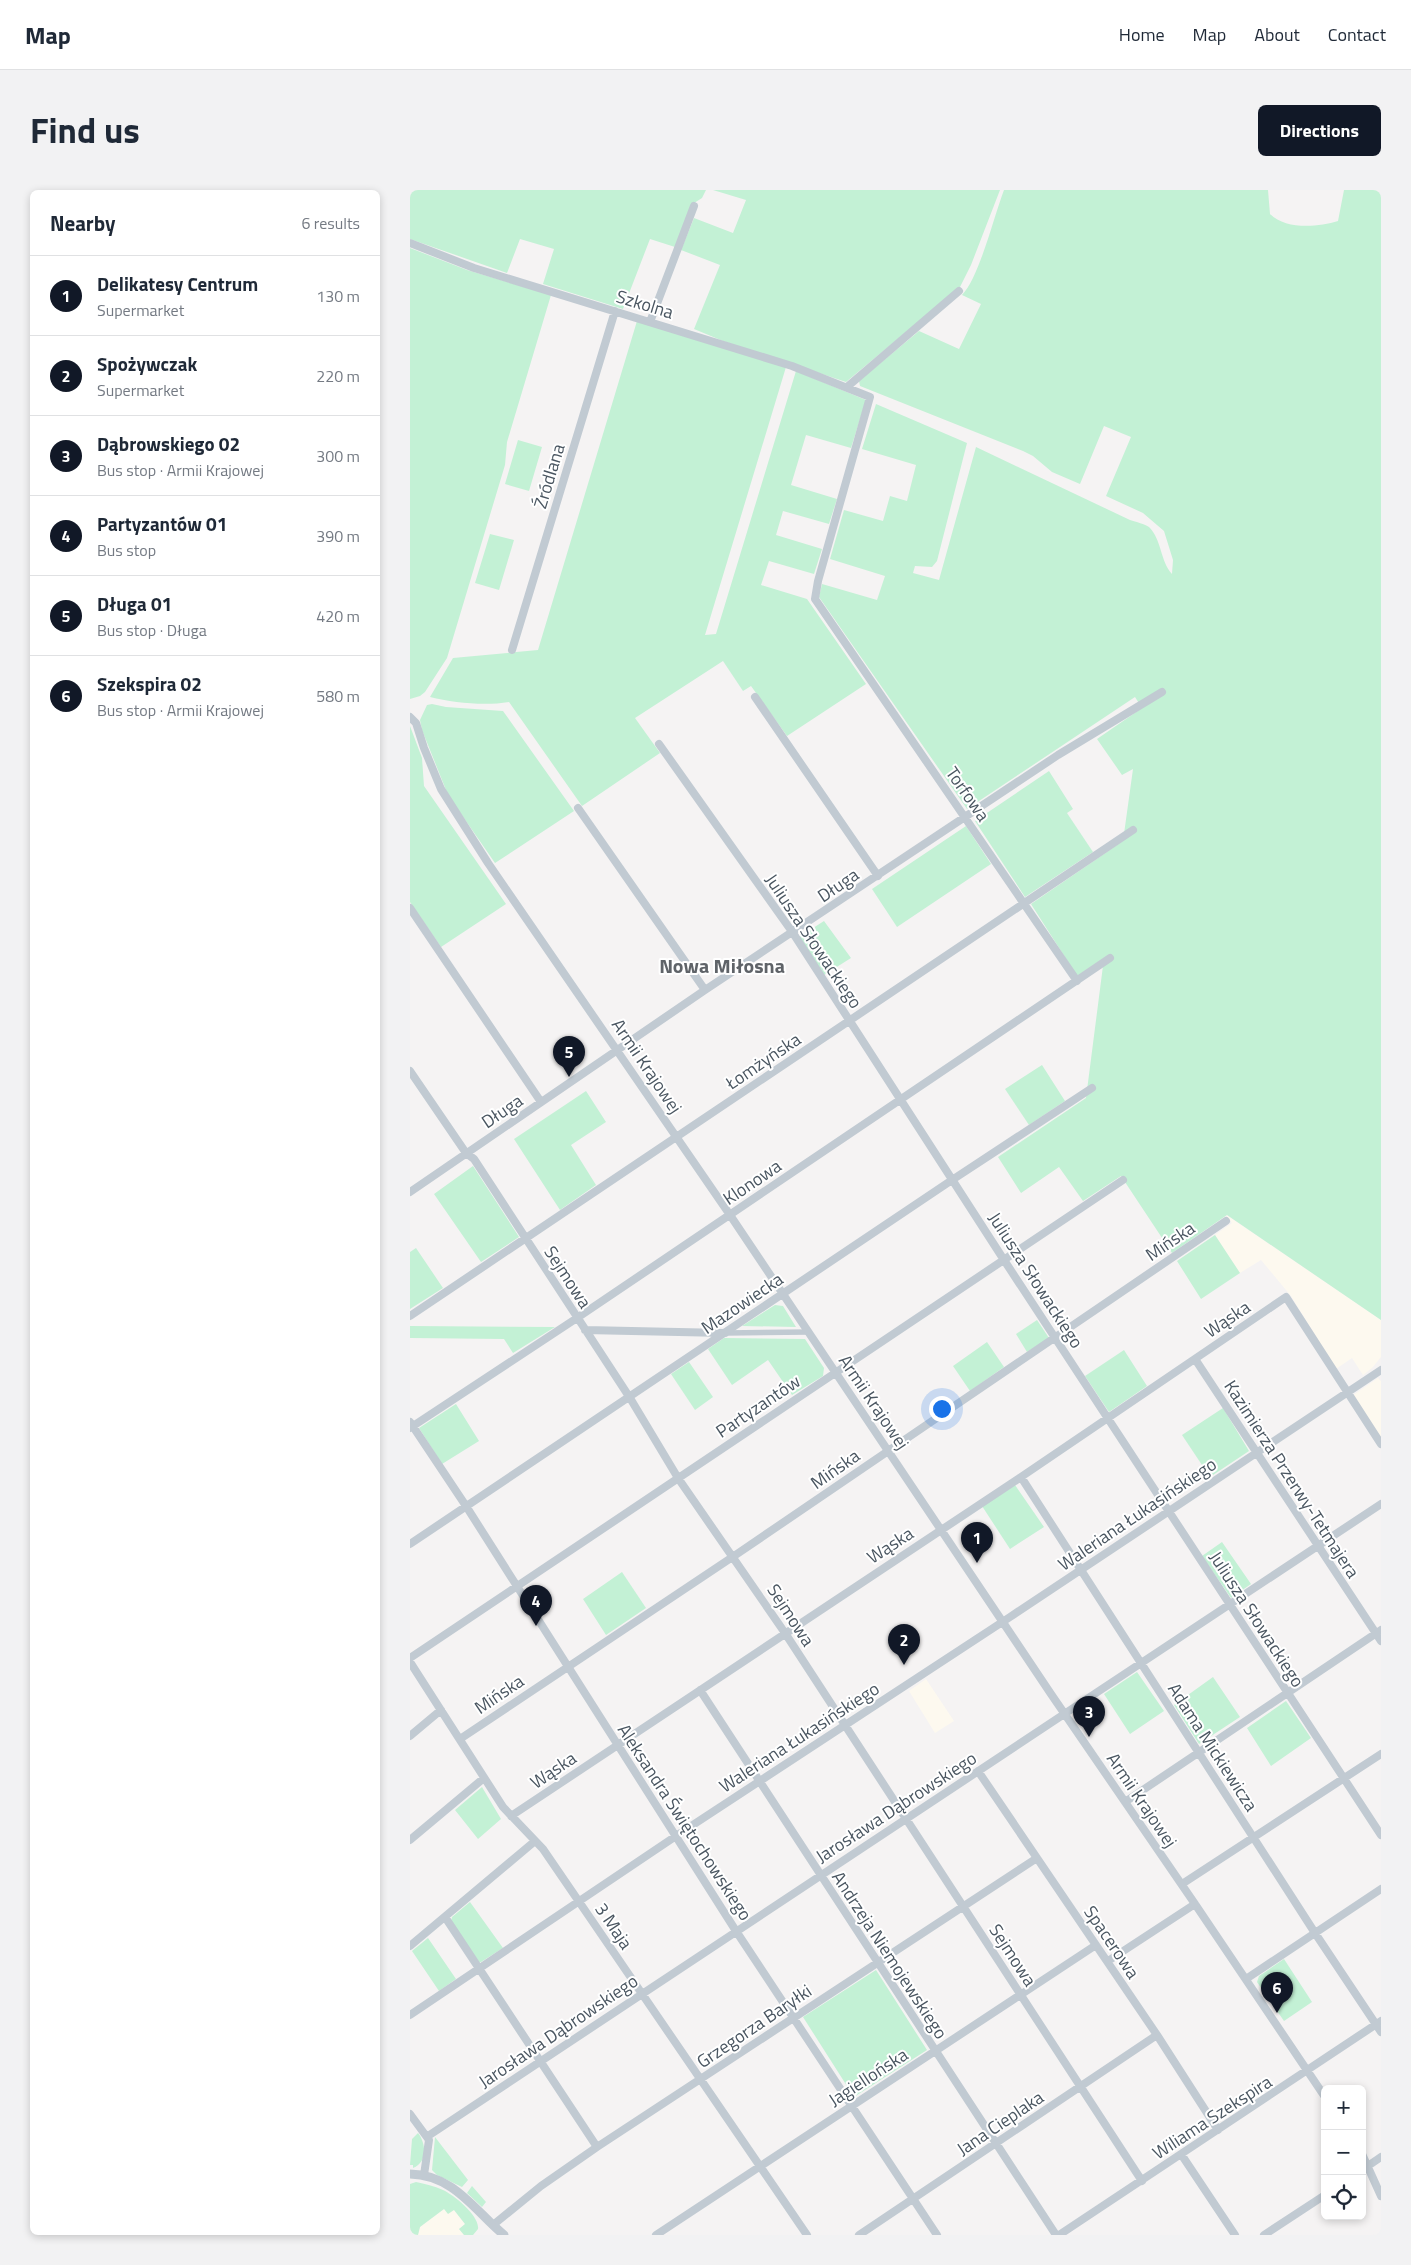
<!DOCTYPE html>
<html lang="en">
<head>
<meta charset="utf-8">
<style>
	body { margin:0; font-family:"Titillium Web",sans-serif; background:#f2f2f3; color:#1f2937 }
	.controls { position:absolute; right:15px; bottom:15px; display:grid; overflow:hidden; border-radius:8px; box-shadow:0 2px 8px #0003 }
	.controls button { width:45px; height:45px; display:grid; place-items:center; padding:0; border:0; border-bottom:1px solid #e0e1e3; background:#fff; color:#1f2937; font:25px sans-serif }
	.you { position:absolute; left:531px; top:1218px; width:18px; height:18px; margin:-12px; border:4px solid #fff; border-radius:50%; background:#1a73e8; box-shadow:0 0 0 8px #1a73e833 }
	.badge { display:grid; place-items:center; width:32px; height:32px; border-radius:50%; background:#111827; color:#fff; font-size:16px; font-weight:700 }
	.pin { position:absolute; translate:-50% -41px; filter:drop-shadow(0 1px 2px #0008) }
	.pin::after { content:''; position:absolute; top:26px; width:18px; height:15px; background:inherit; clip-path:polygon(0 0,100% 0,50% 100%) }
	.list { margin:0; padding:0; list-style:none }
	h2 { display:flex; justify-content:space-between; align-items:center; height:65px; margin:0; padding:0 20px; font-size:21px }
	h2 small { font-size:16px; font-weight:400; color:#747a83 }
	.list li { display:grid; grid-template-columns:32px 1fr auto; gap:15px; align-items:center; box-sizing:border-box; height:80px; padding:0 20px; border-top:1px solid #e0e1e3 }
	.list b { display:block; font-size:19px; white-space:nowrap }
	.list p { margin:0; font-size:16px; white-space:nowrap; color:#747a83 }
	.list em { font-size:16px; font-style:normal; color:#747a83 }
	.icon { flex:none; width:28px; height:28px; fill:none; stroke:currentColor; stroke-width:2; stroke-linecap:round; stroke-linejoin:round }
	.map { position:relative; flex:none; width:971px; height:2045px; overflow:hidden; border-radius:8px }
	header { display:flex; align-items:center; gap:30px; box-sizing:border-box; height:70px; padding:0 25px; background:#fff; border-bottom:1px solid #e0e1e3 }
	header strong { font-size:24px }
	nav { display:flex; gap:28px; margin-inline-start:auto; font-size:18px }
	.intro { display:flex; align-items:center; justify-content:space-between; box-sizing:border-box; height:120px; padding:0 30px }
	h1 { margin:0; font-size:35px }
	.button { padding:12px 22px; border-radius:8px; background:#111827; color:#fff; font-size:18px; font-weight:700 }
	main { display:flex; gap:30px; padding:0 30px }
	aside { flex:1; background:#fff; border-radius:8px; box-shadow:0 2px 8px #0003 }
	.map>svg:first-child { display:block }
	.commercial { fill:#fdf9ef }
	.green { fill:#c3f1d5 }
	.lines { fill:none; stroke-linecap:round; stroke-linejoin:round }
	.pedestrian { stroke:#c1cad2; stroke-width:5.5 }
	.minor { stroke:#c1cad2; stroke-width:8 }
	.tertiary { stroke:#c1cad2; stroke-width:9 }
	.labels { text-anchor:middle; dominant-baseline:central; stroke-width:4; stroke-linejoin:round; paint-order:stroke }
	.street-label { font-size:18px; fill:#4a5661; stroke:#fff }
	.quarter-label { font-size:20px; font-weight:bold; fill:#5f6368; stroke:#fff }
</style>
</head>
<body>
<header>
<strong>Map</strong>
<nav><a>Home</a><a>Map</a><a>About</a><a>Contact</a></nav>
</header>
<div class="intro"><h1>Find us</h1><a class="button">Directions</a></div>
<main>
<aside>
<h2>Nearby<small>6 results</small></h2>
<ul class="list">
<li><span class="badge">1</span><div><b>Delikatesy Centrum</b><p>Supermarket</p></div><em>130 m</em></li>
<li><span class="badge">2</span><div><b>Spożywczak</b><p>Supermarket</p></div><em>220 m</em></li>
<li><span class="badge">3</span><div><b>Dąbrowskiego 02</b><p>Bus stop · Armii Krajowej</p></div><em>300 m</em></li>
<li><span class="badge">4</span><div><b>Partyzantów 01</b><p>Bus stop</p></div><em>390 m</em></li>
<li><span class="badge">5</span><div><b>Długa 01</b><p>Bus stop · Długa</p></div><em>420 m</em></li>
<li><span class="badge">6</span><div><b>Szekspira 02</b><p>Bus stop · Armii Krajowej</p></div><em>580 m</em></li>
</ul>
</aside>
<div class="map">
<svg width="971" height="2045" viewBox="0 0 971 2045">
	<rect width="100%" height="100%" fill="#f5f3f3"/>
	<!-- commercial -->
	<path class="commercial" d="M815,1024L971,1130V1167L962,1178L953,1185L942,1168L926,1179L881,1106L851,1070L830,1083L805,1045L822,1033Z
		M968,1188L971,1191V1247L942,1206Z
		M516,1489L544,1531L525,1543L499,1501Z
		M34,2019H43L55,2034L49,2039L54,2045H8L10,2037Z"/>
	<!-- green -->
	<path class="green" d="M0,0H296L292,8L281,15L265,57L240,49L213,119L133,94L144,59L110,49L97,83L0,49Z
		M303,0H590L561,75L550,97L436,192L313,151L284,139L310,75L271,60L284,28L323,43L336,10Z
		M594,0H858L860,24C876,40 908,37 928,31L934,0H971V1130L817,1025L762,1063L711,986L673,1011L649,977L611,1003L588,967L676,908L694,768L667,786L621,714L713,651L723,579L712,585L687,549L732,518L725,507L557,619L409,407L412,394L467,410L475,386L420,369L434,320L473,331L480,306L497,311L506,275L452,259L466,214L557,253L527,371L522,377L505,376L503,383L529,390L566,257L720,330C726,332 735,334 739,337C752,350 750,371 762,384L763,370L754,341L733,323L696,306L721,247L694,236L670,294L642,282L623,266L613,261L450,196L449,191L509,141L549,159L571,114L552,105C569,88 584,26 594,0Z
		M0,58L57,80L141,105L97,252L95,275L37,468L15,502L10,506L0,509Z
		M227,131L376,177L295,445L306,444L386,181L456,210L441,258L396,245L381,295L427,309L419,334L373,321L366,345L412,359L404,384L359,371L351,395L397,409L456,494L377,546L341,496L333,501L313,471L225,528L250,563L172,616L99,512C75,516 44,513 20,507L43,468L128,460Z
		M108,250L132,257L119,301L95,294Z
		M80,344L104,350L89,400L65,393Z
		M22,514L36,517L93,521L164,621L85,673L38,605L12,540L10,530L17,515Z
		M0,536L12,568L14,596L96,714L31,757L0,712Z
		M639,581L663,619L657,623L683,662L615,707L565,631Z
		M556,636L581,674L487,737L462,699Z
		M414,731L441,768L414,785L389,747Z
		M632,875L655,911L619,935L595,899Z
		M176,901L196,932L161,955L186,995L150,1020L104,949Z
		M63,976L109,1047L71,1072L24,1004Z
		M805,1045L830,1083L791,1109L767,1071Z
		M6,1058L33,1098L0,1119V1062Z
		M365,1115L373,1116L386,1137L332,1136Z
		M627,1130L639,1148L617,1162L606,1144Z
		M0,1136L145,1137L103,1163L94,1149L0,1148Z
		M314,1148L395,1149L414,1178L413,1186L382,1205L358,1170L322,1195L298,1159Z
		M577,1152L594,1177L560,1201L543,1176Z
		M714,1160L737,1196L699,1222L675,1186Z
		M279,1172L303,1207L285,1220L261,1184Z
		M46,1214L69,1251L32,1274L9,1238Z
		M813,1218L839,1261L800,1287L772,1245Z
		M605,1295L634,1337L600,1359L572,1316Z
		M812,1352L841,1394L821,1408L792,1366Z
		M212,1382L236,1418L196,1445L173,1409Z
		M727,1482L754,1521L720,1544L694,1504Z
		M803,1487L830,1527L789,1554L764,1515Z
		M876,1511L901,1548L861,1576L837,1538Z
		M72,1597L91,1629L68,1649L45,1620Z
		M60,1712L93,1758L71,1772H69L41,1731L42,1727Z
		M18,1748L46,1789L29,1801L2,1761Z
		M874,1769L902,1812L874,1831L847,1792L849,1786Z
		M466,1780L517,1860L444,1907L393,1827Z
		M8,1943C16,1953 18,1972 3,1978V1975H0L2,1949Z
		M25,1947L58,1990L52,1997L27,1985L22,1980Z
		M6,1992C15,1994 24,1996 33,2000C44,2005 70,2026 68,2039L63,2045H54L49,2039L55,2034L44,2020L38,2024L34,2019L10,2037L8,2045H0V1994Z
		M62,1996L76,2012L72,2017L57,2003Z"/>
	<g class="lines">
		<!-- pedestrian -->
		<path class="pedestrian" d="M316,1143L399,1142"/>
		<!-- minor -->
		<path class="minor" d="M0,53L64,78L382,176L460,207L408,391L405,409L667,791
			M240,132L284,16
			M437,197L549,101
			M102,460L205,121
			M345,507L468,686
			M0,527L6,533L14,558L31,599L78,673L320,1025L641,1504L785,1714L915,1907
			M249,554L383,743L594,1070L971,1645
			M168,618L295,800
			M0,718L131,912
			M0,881L56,963L64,969L220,1208L268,1288L375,1443L732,1991
			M0,1002L295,800L648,565L752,502
			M0,1126L723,640
			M175,1140L315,1143
			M785,1169L971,1451
			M0,1232L56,1316L326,1741L527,2045
			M0,1238L167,1128L700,768
			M611,1287L905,1743L971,1842
			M0,1354L542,990L682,898
			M0,1468L713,990
			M0,1472L93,1617L133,1659L397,2045
			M290,1500L646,2045
			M0,1546L31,1520
			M50,1549L324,1366L816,1031
			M568,1581L747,1845L808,1940
			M715,1612L971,1440
			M101,1626L611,1287L876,1107L971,1254
			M0,1650L74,1588
			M772,1694L971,1564
			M35,1727L187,1957
			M0,1756L125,1651
			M698,1771L785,1714
			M836,1789L971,1699
			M0,1825L266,1646L600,1427L971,1180
			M0,1924L19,1950L14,1985
			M18,1946L971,1314
			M771,1964L825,2045
			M952,1964L971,2006
			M952,1980L971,1967
			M83,2035L131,1996L187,1957L627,1668
			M246,2045L686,1755
			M449,2045L747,1845
			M649,2045L971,1831
			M854,2045L915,2005"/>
		<!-- tertiary -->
		<path class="tertiary" d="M0,1984C44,1985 64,2020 94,2045"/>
	</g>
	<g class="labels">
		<!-- street labels -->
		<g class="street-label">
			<text transform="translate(235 114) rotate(17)">Szkolna</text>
			<text transform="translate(139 286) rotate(-73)">Źródlana</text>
			<text transform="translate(558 604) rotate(55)">Torfowa</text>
			<text transform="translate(428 695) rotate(-34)">Długa</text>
			<text transform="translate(404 751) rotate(56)">Juliusza Słowackiego</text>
			<text transform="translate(353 871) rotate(-34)">Łomżyńska</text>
			<text transform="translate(237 876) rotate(56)">Armii Krajowej</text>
			<text transform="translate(92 921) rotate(-34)">Długa</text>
			<text transform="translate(342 992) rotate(-34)">Klonowa</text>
			<text transform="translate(760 1051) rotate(-34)">Mińska</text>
			<text transform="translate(158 1087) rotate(57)">Sejmowa</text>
			<text transform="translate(626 1090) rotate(57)">Juliusza Słowackiego</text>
			<text transform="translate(332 1113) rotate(-34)">Mazowiecka</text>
			<text transform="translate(817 1129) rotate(-34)">Wąska</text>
			<text transform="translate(464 1212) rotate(56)">Armii Krajowej</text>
			<text transform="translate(348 1216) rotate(-34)">Partyzantów</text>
			<text transform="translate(425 1279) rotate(-35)">Mińska</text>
			<text transform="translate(882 1289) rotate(57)">Kazimierza Przerwy-Tetmajera</text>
			<text transform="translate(727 1324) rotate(-34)">Waleriana Łukasińskiego</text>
			<text transform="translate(480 1355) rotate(-33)">Wąska</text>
			<text transform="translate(381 1425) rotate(57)">Sejmowa</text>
			<text transform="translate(847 1429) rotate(57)">Juliusza Słowackiego</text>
			<text transform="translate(89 1504) rotate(-34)">Mińska</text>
			<text transform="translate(389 1547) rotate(-33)">Waleriana Łukasińskiego</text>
			<text transform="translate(803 1557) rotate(57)">Adama Mickiewicza</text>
			<text transform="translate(143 1580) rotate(-34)">Wąska</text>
			<text transform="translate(732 1610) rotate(56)">Armii Krajowej</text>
			<text transform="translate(486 1617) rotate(-33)">Jarosława Dąbrowskiego</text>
			<text transform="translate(275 1632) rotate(57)">Aleksandra Świętochowskiego</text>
			<text transform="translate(204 1736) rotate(56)">3 Maja</text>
			<text transform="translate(702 1752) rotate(56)">Spacerowa</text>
			<text transform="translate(480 1765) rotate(57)">Andrzeja Niemojewskiego</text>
			<text transform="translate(603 1765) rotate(57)">Sejmowa</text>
			<text transform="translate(344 1836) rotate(-34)">Grzegorza Baryłki</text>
			<text transform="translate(148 1841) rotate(-34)">Jarosława Dąbrowskiego</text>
			<text transform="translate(458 1887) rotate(-33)">Jagiellońska</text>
			<text transform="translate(802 1927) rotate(-33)">Wiliama Szekspira</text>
			<text transform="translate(590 1933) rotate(-34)">Jana Cieplaka</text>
		</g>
		<!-- quarter labels -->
		<g class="quarter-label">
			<text x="312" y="775">Nowa Miłosna</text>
		</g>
	</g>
</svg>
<div class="controls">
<button>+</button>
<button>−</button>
<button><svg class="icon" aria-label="locate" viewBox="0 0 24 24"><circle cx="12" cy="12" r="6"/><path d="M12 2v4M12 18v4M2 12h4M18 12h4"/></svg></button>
</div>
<div class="you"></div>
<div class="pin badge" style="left:567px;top:1373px">1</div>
<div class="pin badge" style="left:494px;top:1475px">2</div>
<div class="pin badge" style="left:679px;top:1547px">3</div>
<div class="pin badge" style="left:126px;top:1436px">4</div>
<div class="pin badge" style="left:159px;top:887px">5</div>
<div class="pin badge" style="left:867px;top:1823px">6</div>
</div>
</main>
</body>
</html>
